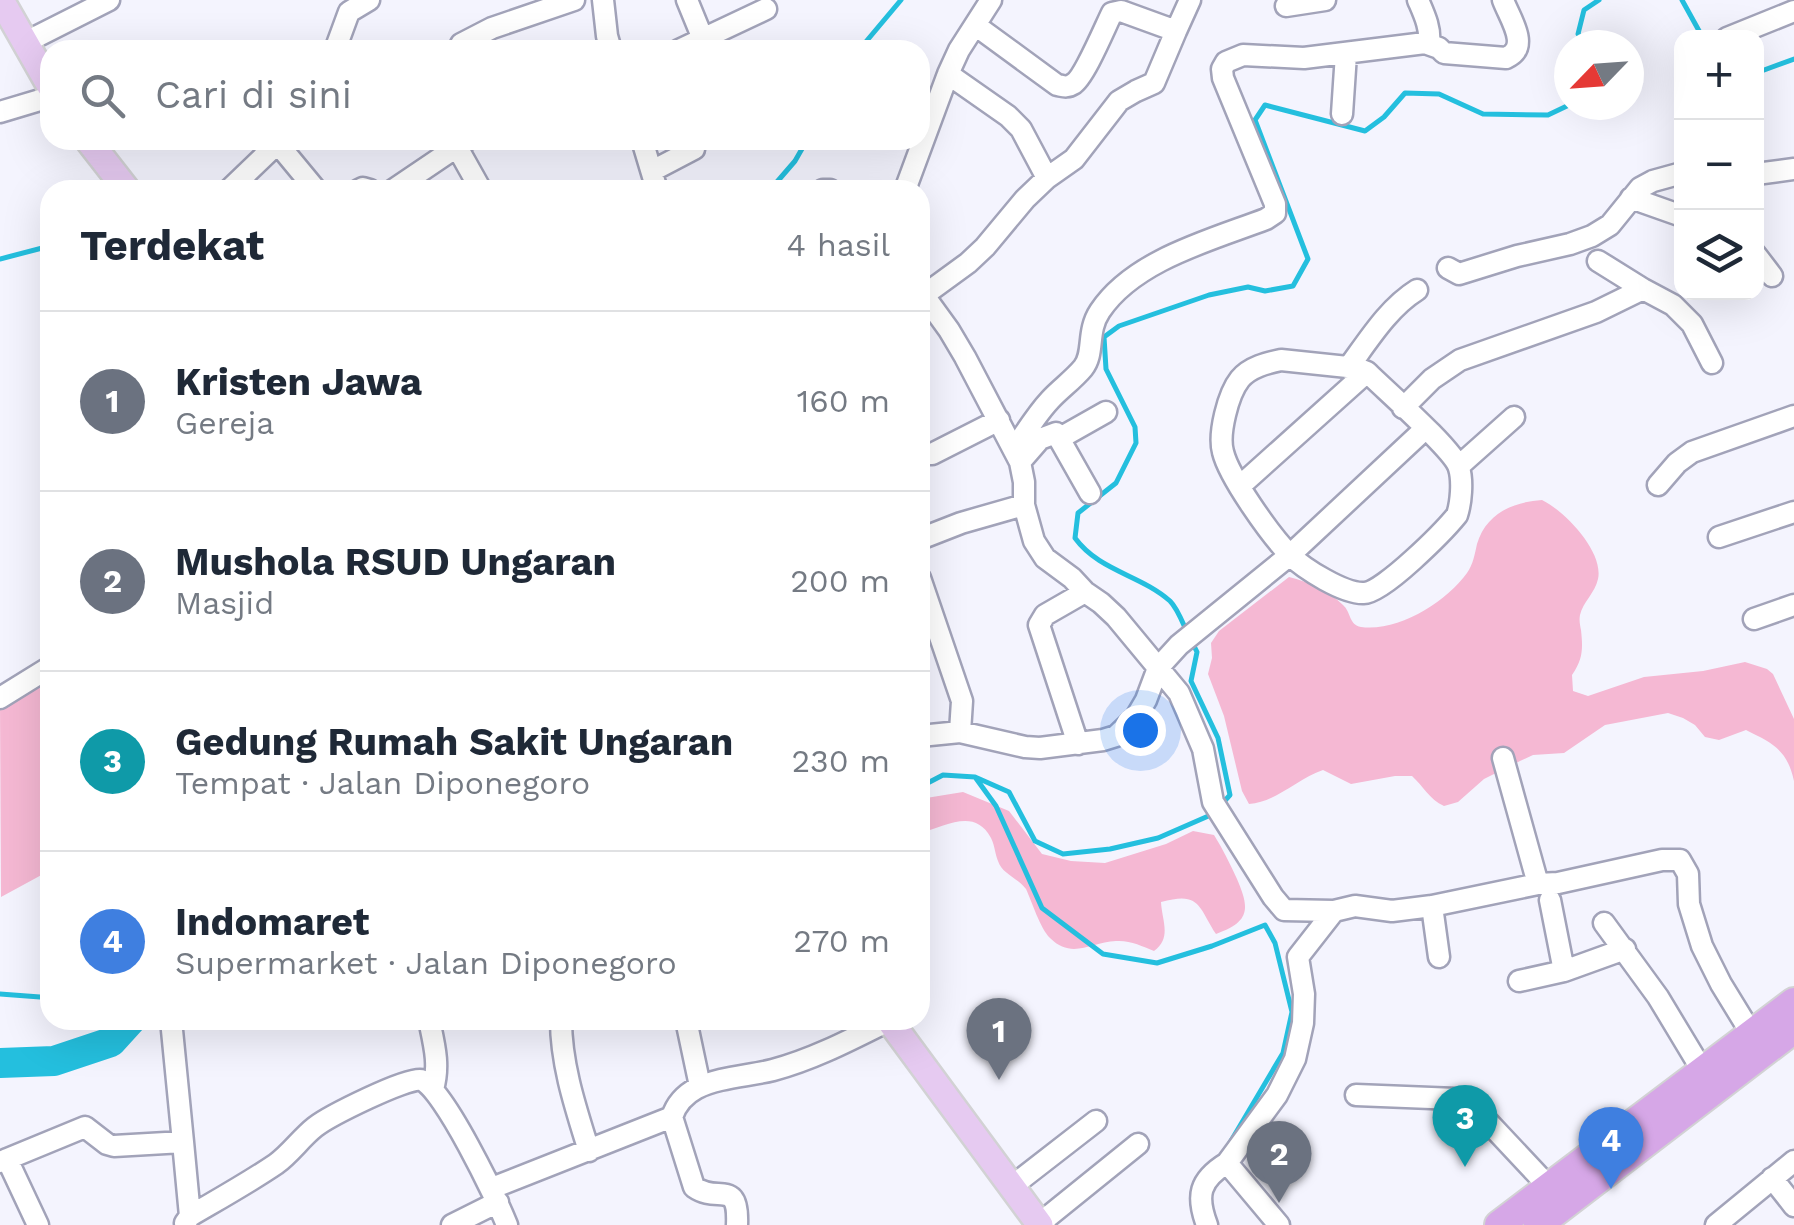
<!DOCTYPE html>
<html lang="id">
<head>
<meta charset="utf-8">
<style>
	body { margin:0; font-family:"Work Sans",sans-serif; background:#f2f2f3; color:#1f2937 }
	.controls { position:absolute; right:30px; top:30px; display:grid; overflow:hidden; border-radius:20px; box-shadow:0 10px 40px #0002 }
	.controls button { width:90px; height:90px; display:grid; place-items:center; padding:0; border:0; border-bottom:2px solid #e0e1e3; background:#fff; color:#1f2937; font:50px sans-serif }
	.compass { position:absolute; left:1554px; top:30px; width:90px; height:90px; border-radius:50%; background:#fff; box-shadow:0 10px 40px #0002; rotate:245deg }
	.you { position:absolute; left:1140px; top:730px; width:35px; height:35px; margin:-25px; border:8px solid #fff; border-radius:50%; background:#1a73e8; box-shadow:0 0 0 15px #1a73e833 }
	.badge { display:grid; place-items:center; width:65px; height:65px; border-radius:50%; background:#2563eb; color:#fff; font-size:32px; font-weight:700 }
	.pin { position:absolute; translate:-50% -82px; filter:drop-shadow(0 2px 5px #0008) }
	.pin::after { content:''; position:absolute; top:52px; width:35px; height:30px; background:inherit; clip-path:polygon(0 0,100% 0,50% 100%) }
	.list { margin:0; padding:0; list-style:none }
	h2 { display:flex; justify-content:space-between; align-items:center; height:130px; margin:0; padding:0 40px; font-size:42px }
	h2 small { font-size:32px; font-weight:400; color:#747a83 }
	.list li { display:grid; grid-template-columns:65px 1fr auto; gap:30px; align-items:center; box-sizing:border-box; height:180px; padding:0 40px; border-top:2px solid #e0e1e3 }
	.list b { display:block; font-size:38px; white-space:nowrap }
	.list p { margin:0; font-size:32px; white-space:nowrap; color:#747a83 }
	.list em { font-size:32px; font-style:normal; color:#747a83 }
	.icon { flex:none; width:55px; height:55px; fill:none; stroke:currentColor; stroke-width:2; stroke-linecap:round; stroke-linejoin:round }
	.map { position:relative; flex:none; width:1794px; height:1225px; overflow:hidden }
	.search { position:absolute; background:#fff; box-shadow:0 10px 40px #0002; left:40px; top:40px; width:890px; height:110px; display:flex; align-items:center; gap:25px; box-sizing:border-box; padding:0 35px; border-radius:30px; color:#747a83; font-size:38px }
	.panel { position:absolute; background:#fff; box-shadow:0 10px 40px #0002; left:40px; top:180px; width:890px; height:850px; border-radius:30px }
	.map>svg:first-child { display:block }
	.green { fill:#f5b8d3 }
	.lines { fill:none; stroke-linecap:round; stroke-linejoin:round }
	.stream { stroke:#24bfde; stroke-width:5 }
	.river { stroke:#24bfde; stroke-width:30 }
	.minor-casing { stroke:#a2a3b9; stroke-width:25 }
	.major-casing { stroke:#d2d2d4; stroke-width:30 }
	.highway-casing { stroke:#d2d2d4; stroke-width:32 }
	.minor { stroke:#fff; stroke-width:20 }
	.major { stroke:#e6caf1; stroke-width:25 }
	.highway { stroke:#d6a7e7; stroke-width:28 }
</style>
</head>
<body>
<div class="map">
<svg width="1794" height="1225" viewBox="0 0 1794 1225">
	<rect width="100%" height="100%" fill="#f4f4fe"/>
	<!-- green -->
	<path class="green" d="M1542,500C1565,511 1604,552 1598,579C1595,593 1583,602 1580,615C1579,620 1580,625 1581,630C1583,649 1583,659 1572,675L1573,691L1588,696L1644,677L1703,671L1745,662L1767,669L1773,674L1794,719V781C1787,749 1772,743 1746,730L1719,740L1705,737L1695,725L1683,718L1668,713L1605,725L1564,753L1533,755L1520,761L1484,779L1458,802L1444,806C1429,799 1424,787 1412,776H1395L1351,784L1323,770C1297,779 1276,802 1249,804L1242,791L1224,716L1208,674L1212,658L1211,643L1219,631L1289,577C1309,582 1328,590 1343,605C1351,612 1349,625 1361,627C1399,632 1446,602 1467,573C1473,565 1475,553 1477,544C1486,514 1512,502 1542,500Z
		M50,677V875L47,872L1,897L0,704Z
		M963,792L1009,811L1042,854L1071,861L1105,863L1166,844L1193,831L1214,835C1223,849 1230,864 1237,879C1250,909 1250,922 1216,934C1198,906 1200,891 1161,902C1162,921 1172,938 1154,951C1142,946 1130,940 1116,941C1091,942 1072,960 1050,938C1040,928 1032,902 1026,889C1018,878 1002,874 998,861C995,854 995,846 991,838C974,807 946,827 920,833V799Z"/>
	<g class="lines">
		<!-- stream -->
		<path class="stream" d="M1682,0L1703,38
			M1587,45L1578,34L1584,10L1599,0
			M859,50L901,0
			M1756,73L1794,59
			M770,190L795,161L807,140
			M0,259L50,246
			M1186,630C1182,621 1177,608 1170,601C1141,575 1099,571 1075,538L1078,513L1116,483L1136,443L1135,427L1106,369L1104,337L1119,326L1209,295L1248,287L1265,291L1293,286L1308,259L1255,120L1265,105L1365,131L1384,117L1405,93L1439,94L1483,114L1548,115L1569,105
			M1193,644L1197,652L1191,681L1218,738L1230,795L1220,806
			M975,777L1009,792L1035,841L1063,854L1110,849L1158,838L1213,814
			M920,787L943,775L975,777L996,806L1042,908L1103,954L1157,963L1212,946L1265,925L1275,943L1292,1012L1283,1053L1228,1146
			M0,994L40,997L50,996"/>
		<!-- river -->
		<path class="river" d="M0,1063L54,1061L111,1042L131,1020"/>
		<!-- minor casing -->
		<g class="minor-casing">
			<path id="minor" d="M603,0L607,36L611,50
				M687,0L703,39
				M1418,0C1424,14 1431,28 1429,44
				M1286,6L1325,0
				M975,25L1057,85C1063,86 1067,88 1073,84C1084,78 1105,27 1112,13L1121,11L1176,31L1190,0
				M1727,38L1794,11
				M26,42L109,0
				M335,50L349,12L369,0
				M459,50L461,44L492,28L574,0
				M679,50L766,9
				M948,74L1008,116L1021,129L1047,178
				M0,112L50,97
				M1342,114L1346,54
				M453,140L481,190
				M642,140L657,190
				M278,144L316,190
				M652,171L694,149L695,140
				M1756,174L1794,169
				M229,190L281,140
				M359,190L363,188L370,190
				M393,190L467,140
				M823,190H830
				M905,190L948,74L959,50L991,0
				M1631,198L1682,216
				M1756,255L1772,276
				M1598,261L1643,289L1673,305L1692,324L1712,363
				M1448,268L1459,274L1517,256L1570,244L1592,236L1610,225L1640,188L1653,181L1682,173
				M920,290L949,330L965,357L1020,462L1024,482V505L961,523L920,539
				M920,298L968,263L985,247L1025,199L1047,178L1074,159L1119,101L1136,91L1154,83L1176,31
				M1281,360L1357,368L1367,372C1384,389 1454,450 1459,468C1463,481 1461,503 1457,515C1444,531 1383,593 1364,593C1344,594 1304,569 1290,555C1271,536 1229,477 1223,452C1218,434 1228,394 1240,379C1250,367 1267,363 1281,360Z
				M1348,368C1368,341 1388,308 1417,290
				M1403,408L1432,379L1460,360L1596,312L1643,289
				M1060,438L1106,412
				M1014,450C1025,433 1036,415 1050,400C1060,389 1073,380 1083,368C1095,353 1086,332 1100,311C1134,260 1211,240 1266,219L1275,213V204L1223,78L1222,69L1226,62L1243,55L1304,58L1425,43L1439,48L1444,53L1506,58C1531,47 1510,19 1503,0
				M932,454L999,420
				M1020,462L1040,439L1056,433L1090,493
				M1459,466L1514,417
				M1658,485L1677,463L1692,452L1794,416
				M1240,486L1367,372
				M1024,505L1034,541L1045,558L1072,578L1085,592L1101,603L1116,617L1179,693L1203,749L1213,802L1273,897L1284,910L1334,911L1355,906L1392,911L1432,906L1538,884L1558,883L1662,860H1680L1688,874L1689,904L1702,946L1721,984L1751,1033
				M1719,537L1794,512
				M920,578L962,701L960,732
				M1754,619L1794,605
				M0,698L50,667
				M920,736L960,732L1025,747L1040,748L1103,740L1116,736L1136,717L1146,700L1158,668L1179,645L1290,555L1426,428
				M1078,744L1039,625L1045,615L1085,592
				M1503,758L1538,884
				M1432,906L1439,957
				M1604,923L1658,997L1702,1070
				M1564,971L1625,949
				M1519,981L1564,971L1550,900
				M171,1020L183,1142
				M429,1020C434,1044 440,1065 433,1089
				M561,1020C561,1065 576,1109 589,1151
				M686,1020L700,1086
				M1356,1095L1456,1099L1474,1107L1550,1188
				M672,1117L694,1187C718,1204 739,1178 737,1225
				M7,1159L38,1225
				M0,1162L85,1127L107,1144L114,1146L183,1142L190,1216L185,1223
				M1772,1178L1794,1206
				M1011,1187L1096,1121
				M492,1188L672,1117C676,1104 684,1095 697,1088C719,1077 749,1076 773,1070C814,1059 852,1039 890,1020
				M190,1216C219,1199 248,1183 276,1164C291,1153 301,1138 315,1127C329,1116 407,1077 421,1080C443,1087 497,1200 507,1225
				M1039,1224L1138,1144
				M452,1225L498,1202
				M1207,1225C1196,1196 1199,1180 1227,1163
				M1279,1225L1227,1163L1277,1095L1295,1059L1303,1023L1304,994L1298,957L1334,911
				M1716,1225L1794,1161"/>
		</g>
		<!-- major casing -->
		<g class="major-casing">
			<path id="major" d="M1,0L50,86
				M88,140L127,190
				M889,1020L1040,1225"/>
		</g>
		<!-- highway casing -->
		<g class="highway-casing">
			<path id="highway" d="M1499,1225L1794,1002
				M1538,1225L1794,1029"/>
		</g>
		<!-- minor -->
		<use href="#minor" class="minor"/>
		<!-- major -->
		<use href="#major" class="major"/>
		<!-- highway -->
		<use href="#highway" class="highway"/>
	</g>
</svg>
<div class="controls">
<button>+</button>
<button>−</button>
<button><svg class="icon" aria-label="layers" viewBox="0 0 24 24"><path d="M12 4l9 5-9 5-9-5zM3 14l9 5 9-5"/></svg></button>
</div>
<svg class="compass" viewBox="-18 -18 36 36"><path d="M0-13l5 13h-10z" fill="#e53935"/><path d="M0 13l5-13h-10z" fill="#747a83"/></svg>
<div class="you"></div>
<div class="pin badge" style="left:999px;top:1080px;background:#6b7280">1</div>
<div class="pin badge" style="left:1279px;top:1203px;background:#6b7280">2</div>
<div class="pin badge" style="left:1465px;top:1167px;background:#0f9aa8">3</div>
<div class="pin badge" style="left:1611px;top:1189px;background:#3f7fe0">4</div>
<div class="search"><svg class="icon" aria-label="search" viewBox="0 0 24 24"><circle cx="10" cy="10" r="6"/><path d="M15 15l6 6"/></svg>Cari di sini</div>
<section class="panel">
<h2>Terdekat<small>4 hasil</small></h2>
<ul class="list">
<li><span class="badge" style="background:#6b7280">1</span><div><b>Kristen Jawa</b><p>Gereja</p></div><em>160 m</em></li>
<li><span class="badge" style="background:#6b7280">2</span><div><b>Mushola RSUD Ungaran</b><p>Masjid</p></div><em>200 m</em></li>
<li><span class="badge" style="background:#0f9aa8">3</span><div><b>Gedung Rumah Sakit Ungaran</b><p>Tempat · Jalan Diponegoro</p></div><em>230 m</em></li>
<li><span class="badge" style="background:#3f7fe0">4</span><div><b>Indomaret</b><p>Supermarket · Jalan Diponegoro</p></div><em>270 m</em></li>
</ul>
</section>
</div>
</body>
</html>
